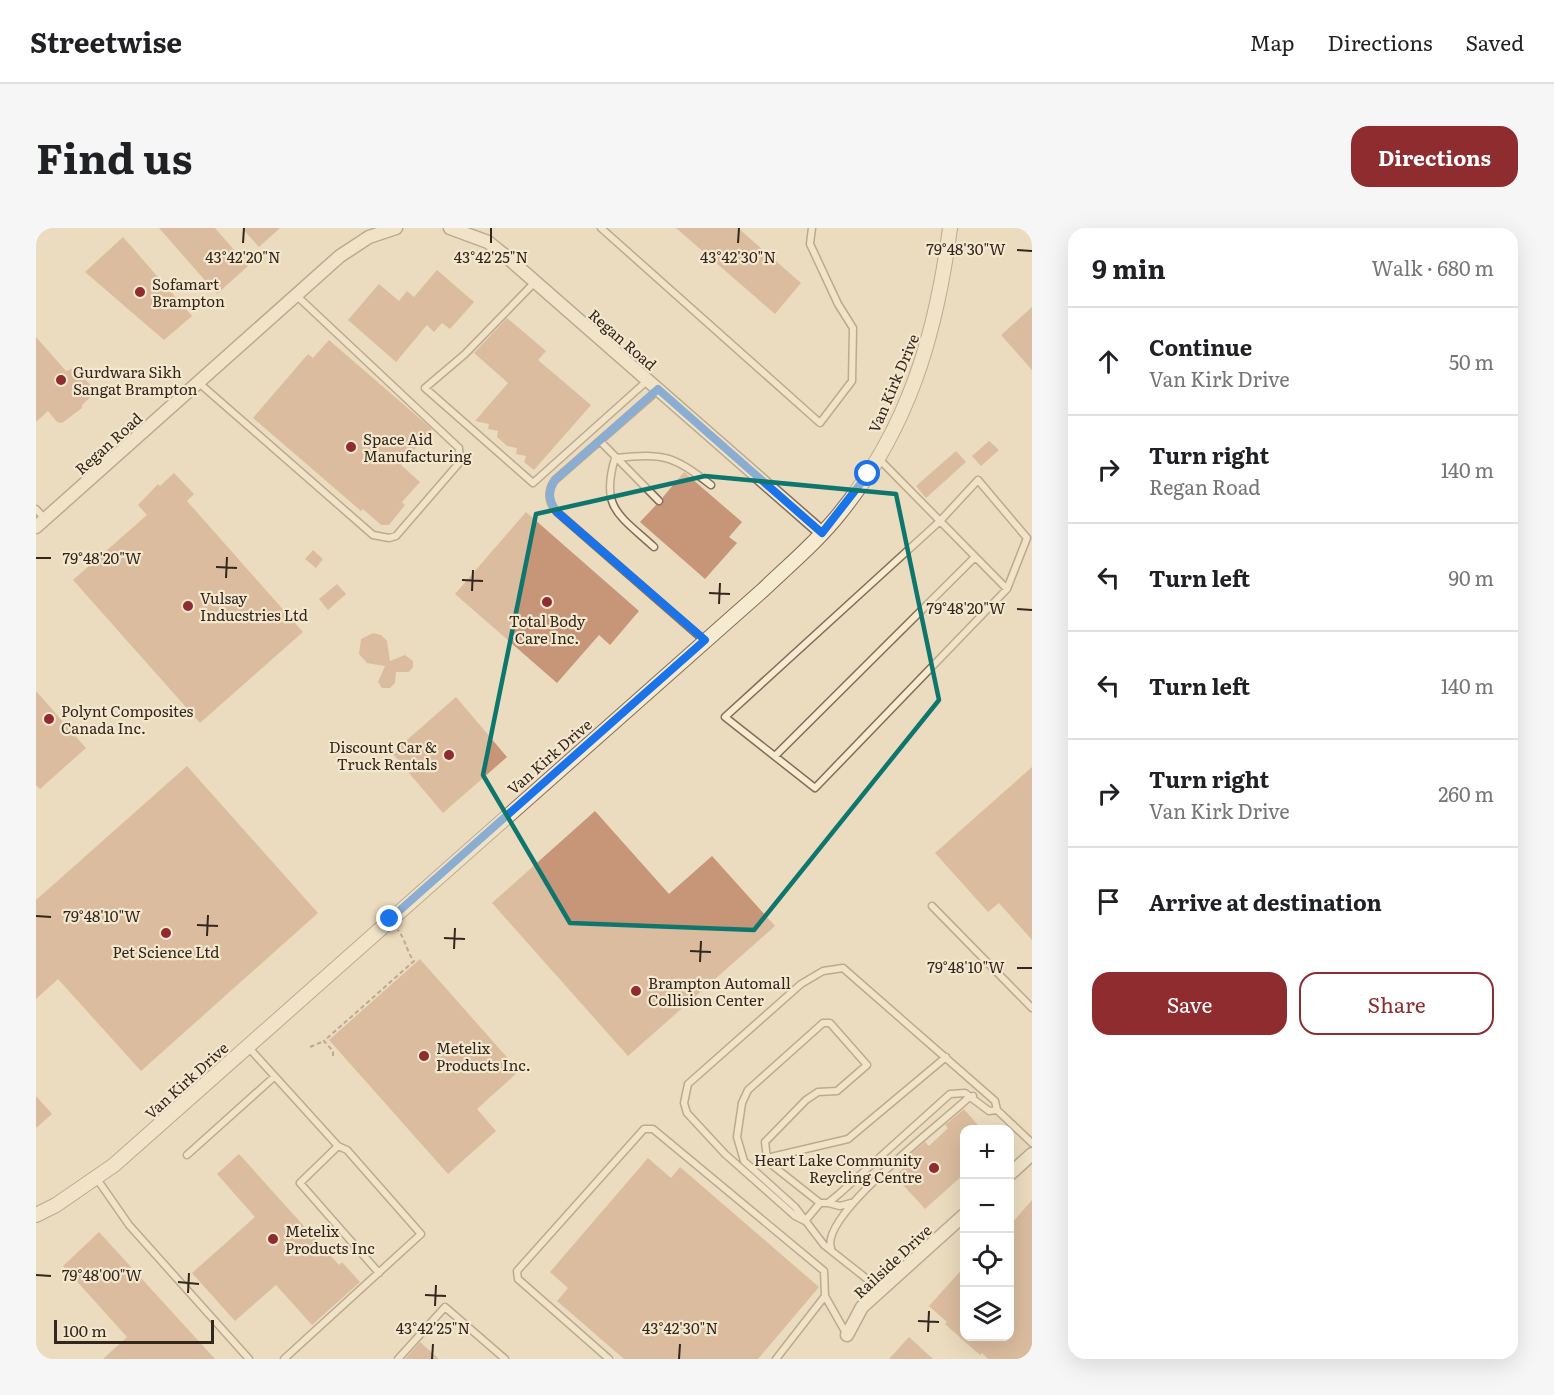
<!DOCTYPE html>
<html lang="en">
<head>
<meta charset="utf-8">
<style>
	body { margin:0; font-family:Literata,serif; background:#f6f6f6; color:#202124 }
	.controls { position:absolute; right:18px; bottom:18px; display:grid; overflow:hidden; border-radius:12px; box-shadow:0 6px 24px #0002 }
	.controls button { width:54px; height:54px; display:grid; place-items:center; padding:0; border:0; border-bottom:2px solid #e0e0e0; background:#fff; color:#202124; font:30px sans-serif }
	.scale { position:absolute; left:18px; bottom:15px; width:160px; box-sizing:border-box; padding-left:6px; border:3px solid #33261c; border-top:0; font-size:16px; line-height:21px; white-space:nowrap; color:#33261c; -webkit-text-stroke:4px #f3e7ce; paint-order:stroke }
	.stop { position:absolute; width:18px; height:18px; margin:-14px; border:4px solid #1a73e8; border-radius:50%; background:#fff }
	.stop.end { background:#1a73e8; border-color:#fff; box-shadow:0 2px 6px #0008 }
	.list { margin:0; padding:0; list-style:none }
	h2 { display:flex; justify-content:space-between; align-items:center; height:78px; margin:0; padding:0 24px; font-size:26px }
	h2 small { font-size:20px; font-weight:400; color:#757577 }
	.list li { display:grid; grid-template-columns:39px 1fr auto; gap:18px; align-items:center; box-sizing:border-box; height:108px; padding:0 24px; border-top:2px solid #e0e0e0 }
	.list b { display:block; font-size:22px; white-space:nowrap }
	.list p { margin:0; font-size:20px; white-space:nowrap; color:#757577 }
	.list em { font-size:20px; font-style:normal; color:#757577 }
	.actions { display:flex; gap:12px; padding:18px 24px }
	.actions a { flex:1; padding:14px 0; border:2px solid #8e2c30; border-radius:18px; text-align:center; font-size:21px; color:#8e2c30 }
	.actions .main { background:#8e2c30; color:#fff }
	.icon { flex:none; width:33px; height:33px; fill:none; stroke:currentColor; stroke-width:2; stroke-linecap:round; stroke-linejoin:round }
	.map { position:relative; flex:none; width:996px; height:1131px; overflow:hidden; border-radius:18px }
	header { display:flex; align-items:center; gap:36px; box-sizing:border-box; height:84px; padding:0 30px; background:#fff; border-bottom:2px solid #e0e0e0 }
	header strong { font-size:28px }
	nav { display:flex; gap:33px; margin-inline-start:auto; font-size:21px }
	.intro { display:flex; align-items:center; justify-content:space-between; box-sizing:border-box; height:144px; padding:0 36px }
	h1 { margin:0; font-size:42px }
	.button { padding:15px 27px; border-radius:18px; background:#8e2c30; color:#fff; font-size:21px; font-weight:700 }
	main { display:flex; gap:36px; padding:0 36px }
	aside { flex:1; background:#fff; border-radius:18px; box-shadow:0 6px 24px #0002 }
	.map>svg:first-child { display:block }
	.building { fill:#c79577 }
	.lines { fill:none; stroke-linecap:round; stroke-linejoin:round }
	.service-casing { stroke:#826d58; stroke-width:9 }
	.minor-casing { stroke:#826d58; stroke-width:15 }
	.tertiary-casing { stroke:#826d58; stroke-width:16 }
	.path { stroke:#826d58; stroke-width:2; stroke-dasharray:4.5 3; stroke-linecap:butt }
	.service { stroke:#f6ead1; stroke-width:6 }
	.minor { stroke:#f6ead1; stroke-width:12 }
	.tertiary { stroke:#f6ead1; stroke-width:14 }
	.route { stroke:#1a73e8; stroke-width:8 }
	.marked { fill:none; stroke:#0f766e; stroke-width:4.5; stroke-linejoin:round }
	.ticks { fill:none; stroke:#33261c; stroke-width:2 }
	.poi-dot { fill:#8e2c30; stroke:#f3e7ce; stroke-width:2 }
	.labels { text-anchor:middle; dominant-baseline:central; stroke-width:4.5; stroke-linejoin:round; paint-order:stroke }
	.poi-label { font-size:15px; fill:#33261c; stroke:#f3e7ce; text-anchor:start }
	.street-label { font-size:15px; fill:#33261c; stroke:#f3e7ce }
	.ticks-label { font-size:15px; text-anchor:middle; fill:#33261c; stroke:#f3e7ce; stroke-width:4.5; stroke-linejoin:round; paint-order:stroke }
</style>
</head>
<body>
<header>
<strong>Streetwise</strong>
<nav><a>Map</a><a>Directions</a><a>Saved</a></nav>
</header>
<div class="intro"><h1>Find us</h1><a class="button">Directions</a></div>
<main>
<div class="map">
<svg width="996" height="1131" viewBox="0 0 996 1131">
	<rect width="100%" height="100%" fill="#ebdcbf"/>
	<!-- building -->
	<path class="building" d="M123,0H179L212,38L181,66Z
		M206,0H244L223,19Z
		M640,0H702L765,55L739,86Z
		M87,9L156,88L128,112L49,44Z
		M401,42L438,74L414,101L406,95L398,104L391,97L360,134L312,92L343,56L363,73L371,63L378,69Z
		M996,79V142L965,107Z
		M471,90L510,123L502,132L555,177L498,242L488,234L490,228L480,226L481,220L471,218L461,209L462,203L452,201L453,196L439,193L472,155L438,125Z
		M0,109L30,143L39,140L58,161V166L46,177V180L26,195L21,194L12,183L0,194Z
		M293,112L396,201L365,237L384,254L366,274L369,277L353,297H345L327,281L325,283L217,190L272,126L277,130Z
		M953,213L963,222L945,238L936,228Z
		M920,223L930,234L890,270L880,258Z
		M648,244L706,294L693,309L701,315L669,351L604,294L620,277L627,276V269Z
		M138,245L158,266L151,273L267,404L164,495L37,352L111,287L102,277L122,256L124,258Z
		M490,284L603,383L574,417L563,407L521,455L419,366Z
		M277,322L287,331L280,340L269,331Z
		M301,356L310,366L292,382L283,371Z
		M337,405L345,407L351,413L354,433L369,427L377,433V439L373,444H360L359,455L354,460H346L342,454L349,438L331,435L323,426L325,411Z
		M0,463L50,520L4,561L0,557Z
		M420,469L471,529L407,585L356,525Z
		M151,538L282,685L105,843L22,751L0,771V672Z
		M996,539V712L963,675L952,684L899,625Z
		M559,583L633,666L676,628L739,698L592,828L456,675Z
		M384,731L483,843L441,881L460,903L412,946L293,812Z
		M0,868L16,886L0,900Z
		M928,881L946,902H928V946L889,981L859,948L875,933L871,929L889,914L893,918L912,900L909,897Z
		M203,926L303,1037L306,1034L324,1054L276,1097L240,1057L199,1093L156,1045L219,989L181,946Z
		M612,930L635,950L644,939L783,1059L722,1131H588L521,1073L532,1060L514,1044Z
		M996,972V1131H952L946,1125L944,1127L909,1096L911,1094L893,1078L928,1039V1108H974V997Z
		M63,1004L179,1131H67L91,1109L27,1038Z
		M873,1109L897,1131H853Z
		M384,1114L403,1131H369Z"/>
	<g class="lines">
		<!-- service casing -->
		<g class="service-casing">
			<path id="service" d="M565,0L784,195L816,153L817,100L802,76L774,16L776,0
				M499,54L429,126L389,160L497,255L612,152
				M163,155L337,307L353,310L360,308L424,234L423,220L261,68
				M622,162L519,252C511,263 512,274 521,284L669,413
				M564,213L623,273
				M843,231L971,361
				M942,252L991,310L971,361L779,560L689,489L904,293Z
				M0,281L9,291
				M618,319C583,287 564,280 579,230C628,225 636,227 675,257
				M739,528L939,329
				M896,678L996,780
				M213,820L302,918L311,922L385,1006L248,1131
				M302,918L264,955L343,1045
				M151,927L238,849
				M731,930L812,911L910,829
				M61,951L93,997L213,1131
				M784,975L769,993L759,988L689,926L651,885L648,875L652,856L765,756L787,743L807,740L959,873L961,882L996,915
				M792,975L804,978L815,975
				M795,1020C784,987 905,896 931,871L937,868
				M845,1062L788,1017L759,979L708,933L701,909L706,875L712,862L787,795H794L831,837L801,863L782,864L770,872L729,914L731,930L736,937L784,975H792L803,966L914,866L929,865L953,883L961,882
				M362,1131L409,1079L469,1131
				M573,1131L482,1051L481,1043L608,901H617L788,1043L789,1068L811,1107
				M740,1131L789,1068"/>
		</g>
		<!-- minor casing -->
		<g class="minor-casing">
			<path id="minor" d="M414,0L452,14L472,30L786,305
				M0,299L304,28L333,9L360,0
				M974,946L996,926
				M811,1107L826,1079L928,987"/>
		</g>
		<!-- tertiary casing -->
		<g class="tertiary-casing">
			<path id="tertiary" d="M0,987L20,977L78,937L727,362C753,337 782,313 804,285C873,200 900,106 914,0"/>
		</g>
		<!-- path -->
		<path class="path" d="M274,819L288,813
			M297,828V823L288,813L378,733C370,723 370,712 362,702"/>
		<!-- service -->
		<use href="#service" class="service"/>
		<!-- minor -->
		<use href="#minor" class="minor"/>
		<!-- tertiary -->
		<use href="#tertiary" class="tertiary"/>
	</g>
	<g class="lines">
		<!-- route -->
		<path class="route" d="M354,691L669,412L521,284C513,274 511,263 519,252L622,161L786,305L832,246"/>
	</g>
	<!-- marked area -->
	<path d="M0 0H996V1131H0ZM669,248L860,266L903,472L718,702L534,695L447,547L500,286Z" fill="#ebdcbf" fill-opacity=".55" fill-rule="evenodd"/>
	<path class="marked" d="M669,248L860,266L903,472L718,702L534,695L447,547L500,286Z"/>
	<!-- ticks -->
	<path class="ticks" d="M207,15L208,0M455,15V0M702,15L703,0M981,22L996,23M0,330H15M180,339L201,340M190,350L191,329M426,352L447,353M436,363L437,342M673,365L694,366M683,376L684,355M981,381L996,382M0,688L15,689M161,697L182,698M171,708L172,687M408,710L429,711M418,721L419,700M654,723L675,724M664,734L665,713M981,740H996M0,1047L15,1048M142,1054L163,1056M152,1065L153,1045M389,1067L410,1068M399,1078L400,1057M882,1093L903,1094M892,1104L893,1083M396,1131L397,1116M643,1131L644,1116"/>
	<!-- markers -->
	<g class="poi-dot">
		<circle cx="104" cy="64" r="6"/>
		<circle cx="25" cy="152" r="6"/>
		<circle cx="315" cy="219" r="6"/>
		<circle cx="511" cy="374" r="6"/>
		<circle cx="152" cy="378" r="6"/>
		<circle cx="13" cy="491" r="6"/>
		<circle cx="413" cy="527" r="6"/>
		<circle cx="130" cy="705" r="6"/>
		<circle cx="600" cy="763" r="6"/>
		<circle cx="388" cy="828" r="6"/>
		<circle cx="898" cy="940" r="6"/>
		<circle cx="237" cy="1011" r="6"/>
	</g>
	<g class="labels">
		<!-- poi labels -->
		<g class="poi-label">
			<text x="116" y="55">Sofamart<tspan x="116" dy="17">Brampton</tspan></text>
			<text x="37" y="143">Gurdwara Sikh<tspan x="37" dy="17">Sangat Brampton</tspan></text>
			<text x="327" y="210">Space Aid<tspan x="327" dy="17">Manufacturing</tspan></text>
			<text x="164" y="369">Vulsay<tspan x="164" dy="17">Inducstries Ltd</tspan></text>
			<text x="511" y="392" text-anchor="middle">Total Body<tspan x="511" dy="17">Care Inc.</tspan></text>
			<text x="25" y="482">Polynt Composites<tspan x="25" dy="17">Canada Inc.</tspan></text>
			<text x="401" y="518" text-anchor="end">Discount Car &amp;<tspan x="401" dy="17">Truck Rentals</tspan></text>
			<text x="130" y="723" text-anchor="middle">Pet Science Ltd</text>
			<text x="612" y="754">Brampton Automall<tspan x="612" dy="17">Collision Center</tspan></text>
			<text x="400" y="819">Metelix<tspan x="400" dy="17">Products Inc.</tspan></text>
			<text x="886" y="931" text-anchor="end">Heart Lake Community<tspan x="886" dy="17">Reycling Centre</tspan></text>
			<text x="249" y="1002">Metelix<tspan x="249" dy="17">Products Inc</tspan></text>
		</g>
		<!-- street labels -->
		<g class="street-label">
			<text transform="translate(587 111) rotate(41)">Regan Road</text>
			<text transform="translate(857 155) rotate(-67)">Van Kirk Drive</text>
			<text transform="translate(72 215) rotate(-42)">Regan Road</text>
			<text transform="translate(513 528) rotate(-41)">Van Kirk Drive</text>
			<text transform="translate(150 852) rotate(-42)">Van Kirk Drive</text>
			<text transform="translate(856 1033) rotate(-43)">Railside Drive</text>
		</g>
	</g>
	<g class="ticks-label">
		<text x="930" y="27">79°48'30"W</text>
		<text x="207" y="35">43°42'20"N</text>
		<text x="455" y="35">43°42'25"N</text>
		<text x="702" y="35">43°42'30"N</text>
		<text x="66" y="336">79°48'20"W</text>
		<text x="930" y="386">79°48'20"W</text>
		<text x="66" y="694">79°48'10"W</text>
		<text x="930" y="745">79°48'10"W</text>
		<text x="66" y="1053">79°48'00"W</text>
		<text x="397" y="1106">43°42'25"N</text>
		<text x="644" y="1106">43°42'30"N</text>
	</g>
</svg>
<div class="controls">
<button>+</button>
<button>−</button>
<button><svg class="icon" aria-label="locate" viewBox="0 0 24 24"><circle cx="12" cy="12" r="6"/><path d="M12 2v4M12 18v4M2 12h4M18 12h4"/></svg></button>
<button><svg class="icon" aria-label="layers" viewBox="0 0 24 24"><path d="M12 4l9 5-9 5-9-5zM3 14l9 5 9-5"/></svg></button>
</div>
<div class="scale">100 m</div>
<div class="stop" style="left:832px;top:246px"></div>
<div class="stop end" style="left:354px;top:691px"></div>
</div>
<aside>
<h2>9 min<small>Walk · 680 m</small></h2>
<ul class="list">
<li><svg class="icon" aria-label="ahead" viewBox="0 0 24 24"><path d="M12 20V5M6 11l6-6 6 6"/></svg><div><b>Continue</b><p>Van Kirk Drive</p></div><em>50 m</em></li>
<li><svg class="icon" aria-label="right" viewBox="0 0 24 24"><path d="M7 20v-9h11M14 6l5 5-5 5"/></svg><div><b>Turn right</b><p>Regan Road</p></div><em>140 m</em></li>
<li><svg class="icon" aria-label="left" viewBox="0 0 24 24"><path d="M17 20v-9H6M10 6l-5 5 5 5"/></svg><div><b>Turn left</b></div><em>90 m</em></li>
<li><svg class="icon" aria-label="left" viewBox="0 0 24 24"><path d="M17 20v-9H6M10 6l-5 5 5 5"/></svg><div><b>Turn left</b></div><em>140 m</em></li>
<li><svg class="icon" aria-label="right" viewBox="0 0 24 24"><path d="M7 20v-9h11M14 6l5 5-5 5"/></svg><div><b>Turn right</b><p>Van Kirk Drive</p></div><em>260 m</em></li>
<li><svg class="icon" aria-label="arrive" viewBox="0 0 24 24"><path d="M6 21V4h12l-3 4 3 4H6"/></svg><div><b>Arrive at destination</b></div></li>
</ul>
<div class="actions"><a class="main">Save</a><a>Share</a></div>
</aside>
</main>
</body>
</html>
